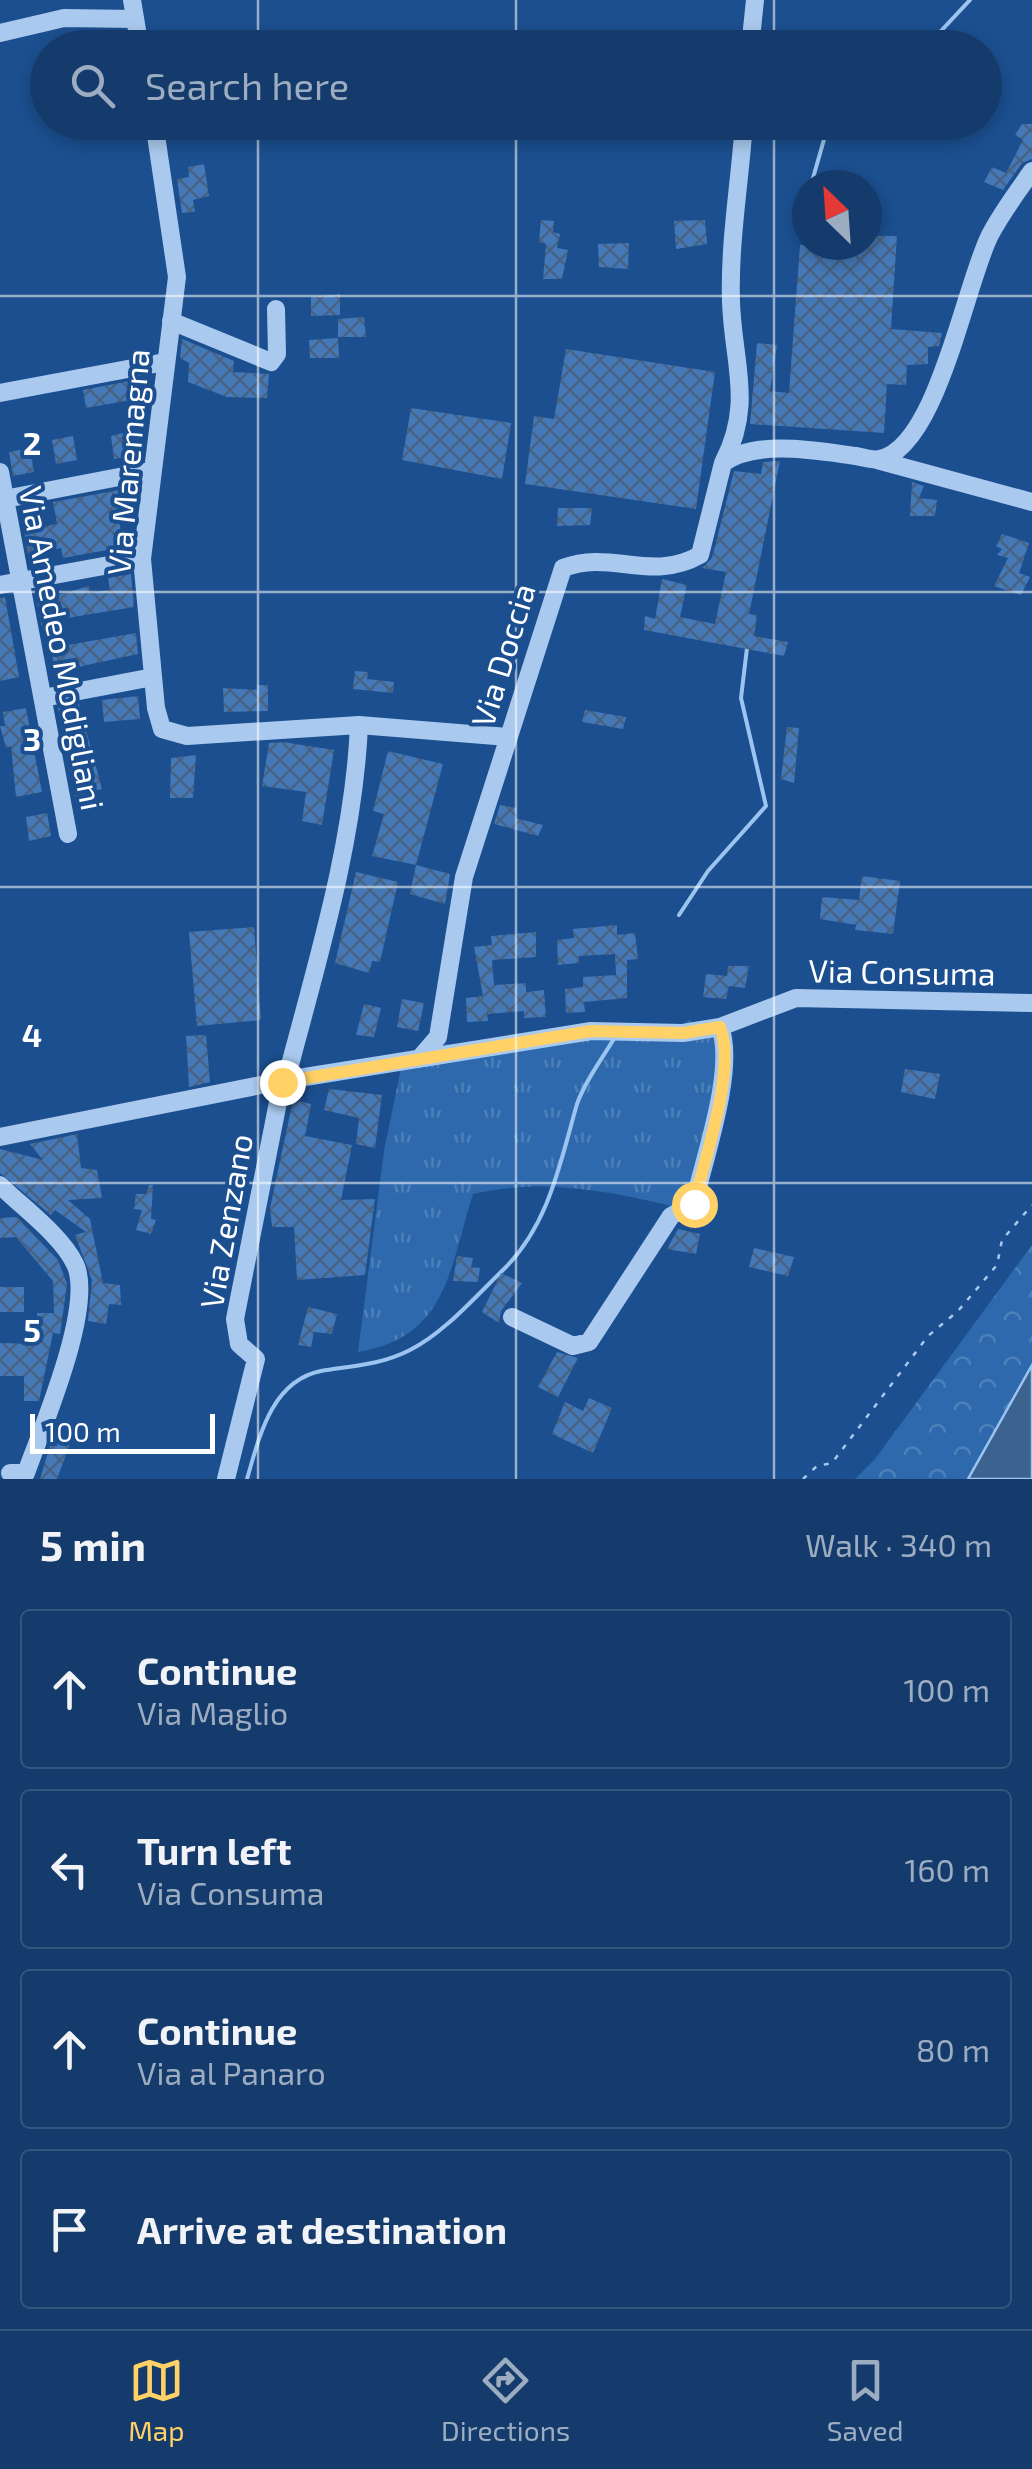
<!DOCTYPE html>
<html lang="en">
<head>
<meta charset="utf-8">
<style>
	body { margin:0; font-family:"Exo 2",sans-serif; background:#214673; color:#f1f3f6 }
	.compass { position:absolute; left:792px; top:170px; width:90px; height:90px; border-radius:50%; background:#143b6b; box-shadow:0 5px 15px #0003; rotate:335deg }
	.scale { position:absolute; left:30px; bottom:25px; width:185px; box-sizing:border-box; padding-left:10px; border:5px solid #fff; border-top:0; font-size:28px; line-height:35px; white-space:nowrap; color:#fff; -webkit-text-stroke:8px #1b4f8f; paint-order:stroke }
	.stop { position:absolute; width:30px; height:30px; margin:-22px; border:8px solid #ffd166; border-radius:50%; background:#fff }
	.stop.end { background:#ffd166; border-color:#fff; box-shadow:0 2px 10px #0008 }
	.list { margin:0; padding:0; list-style:none }
	h2 { display:flex; justify-content:space-between; align-items:center; height:130px; margin:0; padding:0 40px; font-size:42px }
	h2 small { font-size:32px; font-weight:400; color:#9dadc1 }
	.list li { display:grid; grid-template-columns:65px 1fr auto; gap:30px; align-items:center; box-sizing:border-box; height:160px; margin:0 20px 20px; padding:0 20px; border:2px solid #33557e; border-radius:10px }
	.list b { display:block; font-size:38px; white-space:nowrap }
	.list p { margin:0; font-size:32px; white-space:nowrap; color:#9dadc1 }
	.list em { font-size:32px; font-style:normal; color:#9dadc1 }
	.icon { flex:none; width:55px; height:55px; fill:none; stroke:currentColor; stroke-width:2; stroke-linecap:round; stroke-linejoin:round }
	.map { position:relative; flex:none; width:1032px; height:1479px; overflow:hidden }
	.search { position:absolute; background:#143b6b; box-shadow:0 5px 15px #0003; left:30px; right:30px; top:30px; height:110px; display:flex; align-items:center; gap:25px; box-sizing:border-box; padding:0 35px; border-radius:55px; color:#9dadc1; font-size:38px }
	.sheet { height:850px; background:#143b6b }
	nav { display:flex; justify-content:space-around; align-items:center; box-sizing:border-box; height:140px; border-top:2px solid #33557e; background:#143b6b; font-size:28px; color:#9dadc1 }
	nav a { display:grid; justify-items:center; gap:5px }
	nav .on { color:#ffd166 }
	.map>svg:first-child { display:block }
	.grass { fill:url(#grass-tufts) }
	.forest { fill:url(#forest-crowns) }
	.water { fill:#3c6290; stroke:#9cc4f0; stroke-width:2.5 }
	.lines { fill:none; stroke-linecap:round; stroke-linejoin:round }
	.stream { stroke:#9cc4f0; stroke-width:4 }
	.building { fill:url(#building-cross-hatch) }
	.path { stroke:#a9c9ee; stroke-width:2.5; stroke-dasharray:5 8; stroke-linecap:butt }
	.minor { stroke:#a9c9ee; stroke-width:18 }
	.route { stroke:#ffd166; stroke-width:12 }
	.grid { fill:none; stroke:#fff; stroke-width:2.5; stroke-opacity:0.55 }
	.labels { text-anchor:middle; dominant-baseline:central; stroke-width:8; stroke-linejoin:round; paint-order:stroke }
	.street-label { font-size:32px; fill:#fff; stroke:#1b4f8f }
	.grid-label { font-size:32px; text-anchor:middle; font-weight:bold; fill:#fff; stroke:#1b4f8f; stroke-width:8; stroke-linejoin:round; paint-order:stroke }
</style>
</head>
<body>
<div class="map">
<svg width="1032" height="1479" viewBox="0 0 1032 1479">
	<defs>
		<pattern id="grass-tufts" width="24" height="20" patternUnits="userSpaceOnUse" patternTransform="scale(2.5)"><rect width="24" height="20" fill="#2e69ad"/><path d="M3 7l-1-3M5 7V3M7 7l1-3M15 17l-1-3M17 17v-4M19 17l1-3" fill="none" stroke="#4d80b9"/></pattern>
		<pattern id="forest-crowns" width="20" height="18" patternUnits="userSpaceOnUse" patternTransform="scale(2.5)"><rect width="20" height="18" fill="#2e69ad"/><path d="M2 6a3 3 0 1 1 6 0M12 15a3 3 0 1 1 6 0" fill="none" stroke="#4d80b9"/></pattern>
		<pattern id="building-cross-hatch" width="8" height="8" patternUnits="userSpaceOnUse" patternTransform="scale(2.5)"><rect width="8" height="8" fill="#4478b7"/><path d="M0 0l8 8M0 8l8-8" fill="none" stroke="#486282"/></pattern>
	</defs>
	<rect width="100%" height="100%" fill="#1b4f8f"/>
	<!-- grass -->
	<path class="grass" d="M689,1020L716,1035L720,1116L687,1210C614,1192 547,1177 473,1194C449,1269 448,1337 358,1352L384,1151L402,1063L447,1044L463,1051L566,1036L665,1037Z"/>
	<!-- forest -->
	<path class="forest" d="M1032,1245V1365L968,1479H855L875,1459Z"/>
	<!-- water -->
	<path class="water" d="M1032,1365V1479H968Z"/>
	<g class="lines">
		<!-- stream -->
		<path class="stream" d="M925,48L970,0
			M811,185L829,122
			M803,230L807,202
			M679,915L708,871L766,806L741,698L747,648
			M247,1479C259,1438 271,1381 321,1371C351,1366 381,1365 410,1350C444,1333 475,1297 503,1270C549,1225 560,1163 577,1104C585,1081 602,1059 615,1037"/>
	</g>
	<!-- building -->
	<path class="building" d="M1022,124H1032V159L1022,163L1003,190L984,182L992,167L1006,173L1023,140L1015,135Z
		M204,164L209,196L193,200L195,212L182,213L177,179L189,177L188,167Z
		M541,220L554,221L553,232L560,234L557,248L568,250L562,279H543L546,244L539,242Z
		M705,220L707,244L676,249L674,221Z
		M867,236H897L891,329L942,333L939,346L928,347V364L907,365L906,385L887,384L884,433L750,424L757,343L777,345L770,391L789,393L800,245H867Z
		M629,243L628,269L599,267L598,244Z
		M340,294V315L311,316V297Z
		M364,317L366,337H338V319Z
		M338,338L339,358H310L309,340Z
		M182,339L234,361L233,372L269,374L267,398L227,397L188,382L189,363L180,358Z
		M566,349L715,372L696,509L525,484L534,416L554,419Z
		M140,379L143,398L86,408L83,390Z
		M411,408L511,423L502,479L402,460Z
		M132,431L136,455L114,459L111,436Z
		M73,436L77,460L56,464L52,440Z
		M30,448L34,472L13,476L9,452Z
		M780,461L749,614L757,615L754,636L788,642L784,656L644,630L645,616L655,619L662,579L687,585L680,617L715,624L726,572L702,568L712,558L734,471L761,474L763,462Z
		M912,482L924,486L919,498L937,500L935,516H910Z
		M125,489L128,509L117,511L124,547L63,558L61,548L28,555L24,531L57,524L53,502Z
		M558,508H592L590,525L557,526Z
		M1002,534L1029,543L1019,573L1030,577L1021,595L994,586L1008,558L997,555L1002,549L996,546Z
		M131,574L134,607L61,619L62,625L42,628L37,601L89,586L90,593L110,590L108,578Z
		M5,597L19,677L0,681V598Z
		M136,633L138,654L55,672L51,648Z
		M355,671L368,672L367,679L394,682L393,693L353,689Z
		M257,685H268V711L224,712L223,688L257,690Z
		M138,696L140,719L104,722L102,700Z
		M79,704L102,789L88,792L90,800L76,801L58,708Z
		M26,708L42,792L16,797L11,746L6,748L0,726H5L3,712Z
		M585,710L626,717L623,729L582,722Z
		M787,727L799,728L794,783L781,779Z
		M283,742L334,750L322,825L302,821L306,792L262,786L269,743Z
		M388,751L443,764L416,865L372,856L384,814L373,811Z
		M196,755L193,798H170L171,758Z
		M500,805L517,808L515,818L543,825L538,836L494,824Z
		M47,813L51,836L29,841L26,817Z
		M416,865L450,874L445,904L410,894Z
		M356,872L398,882L380,962L372,961L369,973L335,963Z
		M862,876L900,881L893,934L855,930L856,925L820,919L822,897L859,900Z
		M617,925V935L635,933L638,959L627,960V998L584,1002L585,1012L566,1013L565,989L583,987V977L616,975L615,954L579,956V963L558,965L557,940L574,938L573,929Z
		M254,927L261,1020L197,1026L189,932Z
		M536,932V957L492,960L494,985L526,983V992L544,990L546,1017L524,1018V1011L487,1014L488,1021L467,1022L466,998L483,996L474,947L492,945L491,936Z
		M728,966H749L745,988L729,986L726,999L703,997L706,974L727,976Z
		M402,999L424,1003L418,1031L397,1027Z
		M364,1004L381,1008L374,1037L356,1035Z
		M206,1035L210,1082L189,1087L186,1036Z
		M905,1069L940,1074L935,1099L901,1092Z
		M329,1089L382,1095L375,1148L356,1144L359,1118L324,1110Z
		M293,1100L311,1104L305,1136L352,1145L341,1200L375,1199L365,1275L297,1280L294,1227H272L270,1208Z
		M77,1134L81,1168L97,1170L102,1198L68,1200L90,1219L103,1283L120,1285L121,1305L109,1304L106,1324L88,1321L92,1280L75,1235L86,1232L55,1210L51,1215L0,1173V1149L43,1160L30,1144Z
		M149,1185H153L151,1219L156,1220L151,1234L136,1230L142,1210L134,1209L136,1194H146Z
		M17,1217L58,1260L67,1284L60,1334L53,1333L39,1401H24V1376H0V1343L36,1344L37,1313H54L53,1281L16,1237L0,1238V1218Z
		M678,1229L700,1234L696,1254L667,1249Z
		M754,1248L794,1257L788,1276L749,1267Z
		M457,1256L473,1258L471,1267L480,1268L478,1282L453,1281Z
		M501,1273L522,1283L501,1311L499,1323L482,1312Z
		M0,1287H24V1312H0Z
		M308,1307L337,1314L332,1334L314,1332L311,1347L298,1345Z
		M557,1352L578,1358L558,1397L538,1387Z
		M589,1398L612,1408L593,1453L552,1434L565,1402L583,1411Z
		M52,1439L70,1444L57,1479H40Z"/>
	<g class="lines">
		<!-- path -->
		<path class="path" d="M803,1479L817,1466L832,1463L928,1336L958,1311L997,1265L1002,1240L1032,1205"/>
		<!-- minor -->
		<path class="minor" d="M132,0L140,48
			M0,33L64,18L135,19
			M750,48L755,0
			M154,122L177,277L142,559L156,708L162,729L187,736L359,725L508,737
			M171,321L271,362L277,354L276,309
			M0,393L165,362
			M877,460L1032,502
			M723,463C754,404 733,363 731,302C729,243 740,182 744,122
			M0,472L68,834
			M0,500L150,471
			M0,585L142,559
			M43,698L153,677
			M419,1059L438,1037L464,877L563,568C612,549 650,583 700,555L723,463C756,439 818,451 856,456C863,457 872,461 879,459C937,449 965,284 990,235C1002,212 1018,191 1032,171
			M286,1080C316,965 354,844 359,725
			M0,1137L286,1080L591,1031L683,1033L720,1027L796,998L1032,1003
			M0,1185C23,1208 61,1235 75,1264C95,1306 42,1428 26,1473H10
			M512,1317L573,1346L589,1342L671,1216L694,1203C704,1159 736,1068 720,1027
			M226,1479L256,1359L239,1344L235,1319L282,1082"/>
	</g>
	<g class="lines">
		<!-- route -->
		<path class="route" d="M282,1082L591,1031L683,1033L720,1027C737,1068 704,1160 694,1204"/>
	</g>
	<!-- grid -->
	<path class="grid" d="M258,0V48M516,0V48M774,0V48M258,122V1479M516,122V1479M774,122V1479M0,296H1032M0,592H1032M0,887H1032M0,1183H1032"/>
	<g class="labels">
		<!-- street labels -->
		<g class="street-label">
			<text transform="translate(127 462) rotate(-85)">Via Maremagna</text>
			<text transform="translate(63 648) rotate(79)">Via Amedeo Modigliani</text>
			<text transform="translate(502 655) rotate(-73)">Via Doccia</text>
			<text transform="translate(902 971) rotate(1)">Via Consuma</text>
			<text transform="translate(225 1221) rotate(-80)">Via Zenzano</text>
		</g>
	</g>
	<g class="grid-label">
		<text x="32" y="455">2</text>
		<text x="32" y="751">3</text>
		<text x="32" y="1047">4</text>
		<text x="32" y="1342">5</text>
	</g>
</svg>
<svg class="compass" viewBox="-18 -18 36 36"><path d="M0-13l5 13h-10z" fill="#e53935"/><path d="M0 13l5-13h-10z" fill="#9dadc1"/></svg>
<div class="scale">100 m</div>
<div class="stop" style="left:694px;top:1204px"></div>
<div class="stop end" style="left:282px;top:1082px"></div>
<div class="search"><svg class="icon" aria-label="search" viewBox="0 0 24 24"><circle cx="10" cy="10" r="6"/><path d="M15 15l6 6"/></svg>Search here</div>
</div>
<section class="sheet">
<h2>5 min<small>Walk · 340 m</small></h2>
<ul class="list">
<li><svg class="icon" aria-label="ahead" viewBox="0 0 24 24"><path d="M12 20V5M6 11l6-6 6 6"/></svg><div><b>Continue</b><p>Via Maglio</p></div><em>100 m</em></li>
<li><svg class="icon" aria-label="left" viewBox="0 0 24 24"><path d="M17 20v-9H6M10 6l-5 5 5 5"/></svg><div><b>Turn left</b><p>Via Consuma</p></div><em>160 m</em></li>
<li><svg class="icon" aria-label="ahead" viewBox="0 0 24 24"><path d="M12 20V5M6 11l6-6 6 6"/></svg><div><b>Continue</b><p>Via al Panaro</p></div><em>80 m</em></li>
<li><svg class="icon" aria-label="arrive" viewBox="0 0 24 24"><path d="M6 21V4h12l-3 4 3 4H6"/></svg><div><b>Arrive at destination</b></div></li>
</ul>
</section>
<nav>
<a class="on"><svg class="icon" aria-label="map" viewBox="0 0 24 24"><path d="M3 6l6-2 6 2 6-2v14l-6 2-6-2-6 2zM9 4v14M15 6v14"/></svg>Map</a>
<a><svg class="icon" aria-label="directions" viewBox="0 0 24 24"><path d="M12 3l9 9-9 9-9-9zM9 14v-3h6M13 9l2 2-2 2"/></svg>Directions</a>
<a><svg class="icon" aria-label="saved" viewBox="0 0 24 24"><path d="M7 4h10v16l-5-4-5 4z"/></svg>Saved</a>
</nav>
</body>
</html>
